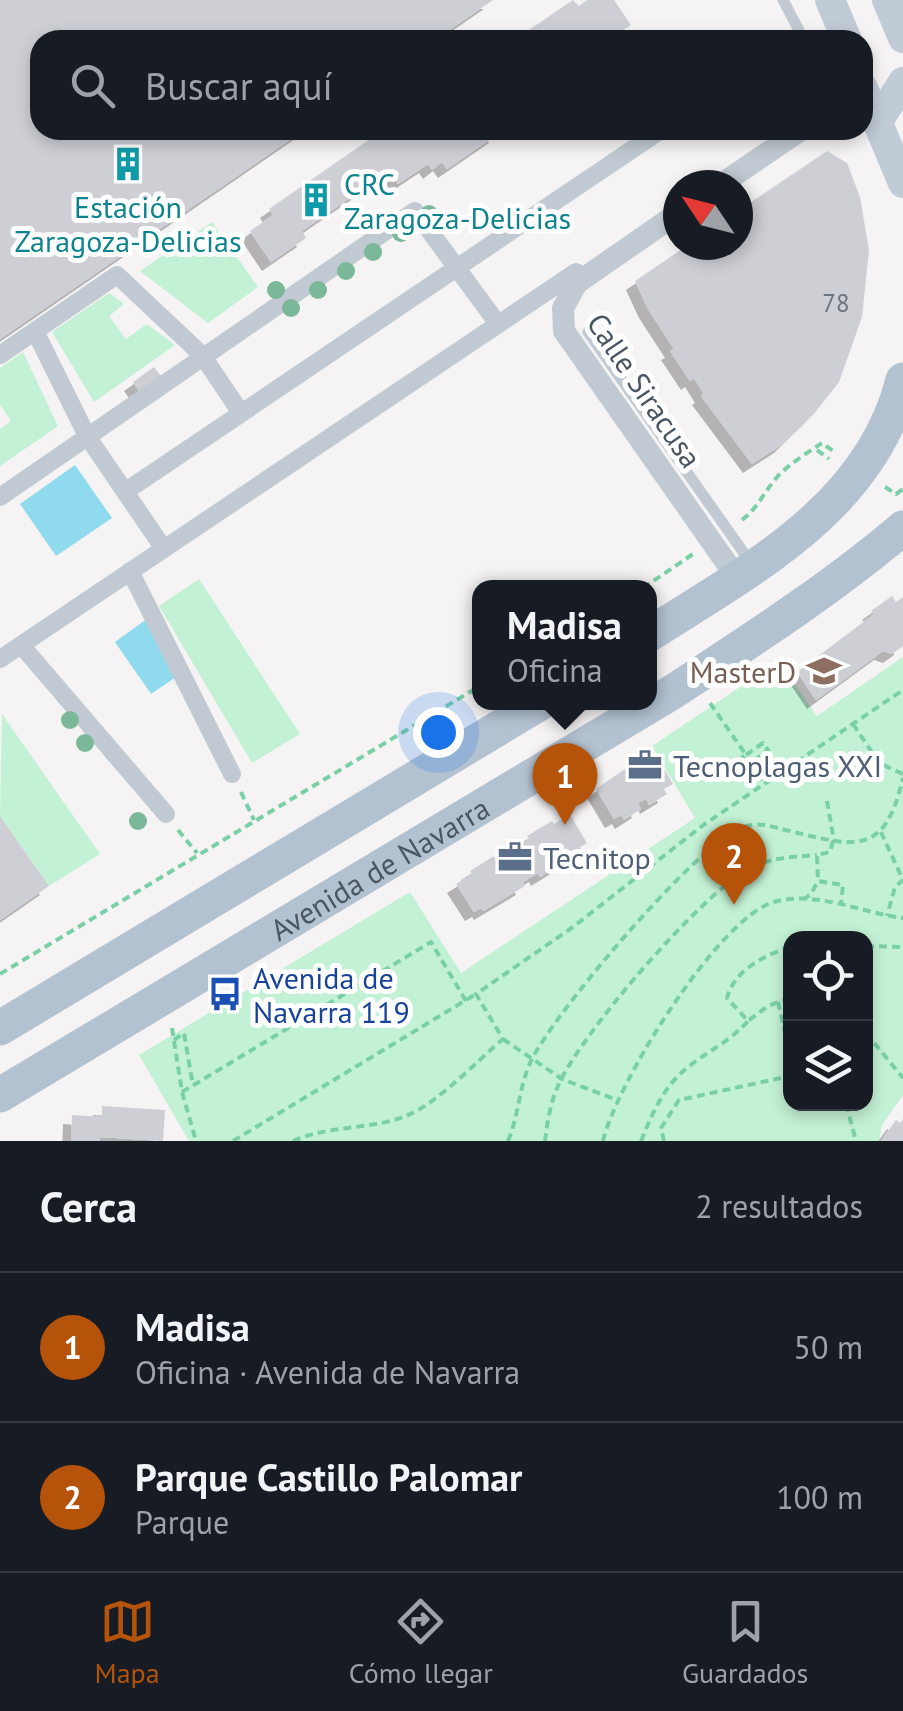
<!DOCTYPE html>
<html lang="es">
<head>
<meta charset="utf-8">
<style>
	body { margin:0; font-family:"PT Sans",sans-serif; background:#242831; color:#f1f3f6 }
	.controls { position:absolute; right:30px; bottom:30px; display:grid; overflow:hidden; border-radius:20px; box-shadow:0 5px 15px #0003 }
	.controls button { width:90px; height:90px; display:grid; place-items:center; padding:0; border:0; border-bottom:2px solid #363941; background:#171b24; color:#f1f3f6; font:50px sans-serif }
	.compass { position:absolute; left:663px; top:170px; width:90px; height:90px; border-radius:50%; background:#171b24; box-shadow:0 5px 15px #0003; rotate:305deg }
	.you { position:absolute; left:438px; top:732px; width:35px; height:35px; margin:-25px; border:8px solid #fff; border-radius:50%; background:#1a73e8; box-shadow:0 0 0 15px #1a73e833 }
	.badge { display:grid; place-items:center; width:65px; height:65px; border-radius:50%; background:#b45309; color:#fff; font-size:32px; font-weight:700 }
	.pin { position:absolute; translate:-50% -82px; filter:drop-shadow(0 2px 5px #0008) }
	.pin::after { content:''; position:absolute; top:52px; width:35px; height:30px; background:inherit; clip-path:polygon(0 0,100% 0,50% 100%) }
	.popup { position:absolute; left:472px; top:580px; width:185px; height:130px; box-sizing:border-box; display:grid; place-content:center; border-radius:20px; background:#171b24; filter:drop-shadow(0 2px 8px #0005); font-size:32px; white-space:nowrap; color:#9ea1a6 }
	.popup b { font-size:38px; color:#f1f3f6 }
	.popup::after { content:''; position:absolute; left:50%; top:100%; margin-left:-20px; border:20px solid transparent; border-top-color:#171b24 }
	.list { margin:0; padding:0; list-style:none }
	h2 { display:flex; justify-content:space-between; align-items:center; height:130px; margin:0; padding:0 40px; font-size:42px }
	h2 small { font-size:32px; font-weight:400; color:#9ea1a6 }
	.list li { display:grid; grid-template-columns:65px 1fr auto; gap:30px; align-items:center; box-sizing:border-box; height:150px; padding:0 40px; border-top:2px solid #363941 }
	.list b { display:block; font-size:38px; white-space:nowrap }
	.list p { margin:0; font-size:32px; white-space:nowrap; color:#9ea1a6 }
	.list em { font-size:32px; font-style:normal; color:#9ea1a6 }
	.icon { flex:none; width:55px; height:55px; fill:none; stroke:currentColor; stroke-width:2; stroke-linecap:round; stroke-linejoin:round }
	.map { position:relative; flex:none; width:903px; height:1141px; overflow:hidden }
	.search { position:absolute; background:#171b24; box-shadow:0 5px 15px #0003; left:30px; right:30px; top:30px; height:110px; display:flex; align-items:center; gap:25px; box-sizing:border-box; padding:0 35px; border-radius:30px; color:#9ea1a6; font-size:38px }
	.sheet { height:430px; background:#171b24 }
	nav { display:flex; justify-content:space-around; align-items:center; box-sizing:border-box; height:140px; border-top:2px solid #363941; background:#171b24; font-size:28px; color:#9ea1a6 }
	nav a { display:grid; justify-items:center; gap:5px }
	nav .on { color:#b45309 }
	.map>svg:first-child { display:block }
	.green { fill:#c3f1d5; fill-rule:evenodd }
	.water { fill:#90daee }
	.building { fill:#cdcfd5; filter:url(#shadow) }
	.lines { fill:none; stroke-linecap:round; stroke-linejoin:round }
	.path { stroke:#7ad0a6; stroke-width:4; stroke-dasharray:8 5; stroke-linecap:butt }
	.service { stroke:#c1cad2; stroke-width:11 }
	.pedestrian { stroke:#c1cad2; stroke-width:18 }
	.minor { stroke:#c1cad2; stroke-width:22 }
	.secondary { stroke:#c1cbd6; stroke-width:30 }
	.primary { stroke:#b3c2d1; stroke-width:35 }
	.tree { fill:#7bb799 }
	.labels { text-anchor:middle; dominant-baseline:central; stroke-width:10; stroke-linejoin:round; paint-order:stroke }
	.number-label { font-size:25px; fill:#6b747e }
	.culture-label { font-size:30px; fill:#0d838f; stroke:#fff; text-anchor:start }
	.street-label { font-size:30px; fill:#4a5661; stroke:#fff }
	.education-label { font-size:30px; fill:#785e54; stroke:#fff; text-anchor:end }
	.service-label { font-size:30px; fill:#4e5e75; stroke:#fff; text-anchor:start }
	.transit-label { font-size:30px; fill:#164399; stroke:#fff; text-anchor:start }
</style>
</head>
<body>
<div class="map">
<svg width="903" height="1141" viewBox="0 0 903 1141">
	<defs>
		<filter id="shadow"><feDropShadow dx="-9" dy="9" stdDeviation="0" flood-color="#0004"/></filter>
	</defs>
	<rect width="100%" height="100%" fill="#f5f3f3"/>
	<!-- green -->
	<path class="green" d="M212,222L258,287L208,323L140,271Z
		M109,293L124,304L109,316L126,339L147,324L175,345L94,402L52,332Z
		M23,352L58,426L0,466V429L11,421L0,405V368Z
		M199,579L300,734L252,763L159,606Z
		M903,657V1095L882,1125L879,1141H189L139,1055L410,892L461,973L695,818L652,746L779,661L817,716ZM790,938H866V1104H790Z
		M2,714L100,854L49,886L0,816Z"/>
	<!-- water -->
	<path class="water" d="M75,465L112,518L56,556L20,504Z
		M151,616L179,675L151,694L115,642Z"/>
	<!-- building -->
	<path class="building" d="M0,0H493L435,40H40V130H304L0,339Z
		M573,0L579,6L587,0H614L631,25L608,40H514Z
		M383,130H495L498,134L447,169L442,162L432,170L428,164L398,184L389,171L302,231L306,238L271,262L250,231L273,215L269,209Z
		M827,151L847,163L860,197L869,250L862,317L839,382L813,415L783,444L752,464L701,396L704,394L694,378L690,381L670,351L674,349L648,309L635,281L688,245H738V211Z
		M154,367L164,380L142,395L133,382Z
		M892,596L896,602L903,597V646L892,654L883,651L816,700L797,672L874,614L871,611Z
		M656,754L673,784L664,789L667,794L649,805L646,799L638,803L641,809L624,820L621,815L614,819L596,789L635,762L637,765Z
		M570,815L587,843L580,847L582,851L540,877L538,873L523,882L525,886L483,911L481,908L474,912L456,884L472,874L470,871L494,856L496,860L530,839L527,836L552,821L554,824Z
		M0,816L49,886L0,920Z
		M102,1106L165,1110L163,1141L100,1137V1141H71L72,1115L102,1117Z
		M903,1119V1141H881L896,1120L900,1123Z"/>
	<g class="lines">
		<!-- path -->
		<path class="path" d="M817,450L829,459
			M885,487L896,494L903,489
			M742,520C758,508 764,492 777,477C789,464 807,453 822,443L836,453
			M643,588L693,554
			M710,703L746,755L728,767L733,775L751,762L764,783
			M853,724L879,763L903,774
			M746,755L763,743L768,750L752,762
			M241,792L254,820
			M827,801L834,841
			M178,830L197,853
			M881,832L903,880L895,887L887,916
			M833,841L830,852L817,855L818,881L843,885L841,904
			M803,900L811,894L818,881
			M866,946L903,947
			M790,947C765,955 734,970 727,998L748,1021L768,1006L790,998
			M0,974L480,686
			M778,1002L790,1055
			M172,1028L182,1092L196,1141
			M866,1033L903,1078
			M503,1039L562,1079L617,1100
			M174,1040L184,1033L193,1086
			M182,1092L431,942L466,1001
			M846,1104L856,1141
			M233,1141L476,994
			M293,1141C329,1125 370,1130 406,1116C438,1103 476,1062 503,1039L476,994L573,927L702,826L903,690
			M508,1141C519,1115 519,1086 531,1061C554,1013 693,849 739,829C758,820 771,827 790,831C858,848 885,855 903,778
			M545,1141C547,1124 550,1105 557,1088C578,1037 700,895 749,869C770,857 794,857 817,855
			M603,1141C616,1084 718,918 774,902C816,890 862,913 903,918
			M641,1141C650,1119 660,1095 677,1077C698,1055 726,1046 748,1021
			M664,1141L661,1128L679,1100L790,1076"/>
		<!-- service -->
		<path class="service" d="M783,0L803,38
			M588,332L751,563"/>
		<!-- pedestrian -->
		<path class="pedestrian" d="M35,331L117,275L202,355L241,413
			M0,355L35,331L87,436L164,549
			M126,491L661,130
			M0,497L415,211L498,324
			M130,571L232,774
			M21,645L166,814
			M0,659L576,272"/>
		<!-- minor -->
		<path class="minor" d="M720,185L801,130
			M678,213L577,283L563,308L564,331L737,578"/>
		<!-- secondary -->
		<path class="secondary" d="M830,0L847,40
			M887,0L903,38
			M863,88L903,183
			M877,123L903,82"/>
		<!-- primary -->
		<g class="primary">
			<path d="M650,634C753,568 871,507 903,380"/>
			<path d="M0,1028L542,702"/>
			<path id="s1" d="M0,1095L671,693C750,641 830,590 903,528"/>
		</g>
	</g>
	<!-- trees -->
	<g class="tree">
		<circle cx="429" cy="214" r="9"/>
		<circle cx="401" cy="233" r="9"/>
		<circle cx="373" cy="252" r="9"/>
		<circle cx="346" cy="271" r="9"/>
		<circle cx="276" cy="290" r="9"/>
		<circle cx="318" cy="290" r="9"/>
		<circle cx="291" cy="308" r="9"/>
		<circle cx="70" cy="720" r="9"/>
		<circle cx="85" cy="743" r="9"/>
		<circle cx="138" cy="821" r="9"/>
	</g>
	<!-- icons -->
	<defs>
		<g id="building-bare" transform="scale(2.7)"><path d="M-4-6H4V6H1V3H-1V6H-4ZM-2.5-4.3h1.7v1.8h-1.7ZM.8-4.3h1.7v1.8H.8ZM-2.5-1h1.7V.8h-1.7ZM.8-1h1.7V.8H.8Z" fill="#0f9aa8" stroke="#fff" stroke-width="2.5" paint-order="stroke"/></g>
		<g id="school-bare" transform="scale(2.7)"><path d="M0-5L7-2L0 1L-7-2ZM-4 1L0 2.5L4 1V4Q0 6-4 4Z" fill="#8d6e63" stroke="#fff" stroke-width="2.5" paint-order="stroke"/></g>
		<g id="office-bare" transform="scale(2.7)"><path d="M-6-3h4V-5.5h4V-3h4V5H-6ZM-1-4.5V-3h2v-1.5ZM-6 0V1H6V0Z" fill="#5c6f8a" stroke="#fff" stroke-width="2.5" paint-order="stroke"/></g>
		<g id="bus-bare" transform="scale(2.7)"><path d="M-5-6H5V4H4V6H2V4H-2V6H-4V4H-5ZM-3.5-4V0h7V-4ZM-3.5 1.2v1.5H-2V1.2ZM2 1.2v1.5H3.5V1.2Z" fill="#1a4fb4" stroke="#fff" stroke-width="2.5" paint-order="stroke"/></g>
	</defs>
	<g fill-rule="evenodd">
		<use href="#building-bare" x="128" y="164"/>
		<use href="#building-bare" x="316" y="200"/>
		<use href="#school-bare" x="824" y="671"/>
		<use href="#office-bare" x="645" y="765"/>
		<use href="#office-bare" x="515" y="857"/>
		<use href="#bus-bare" x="225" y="994"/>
	</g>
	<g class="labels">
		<!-- number labels -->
		<g class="number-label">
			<text x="836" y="303">78</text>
		</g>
		<!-- culture labels -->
		<g class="culture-label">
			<text x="344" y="183">CRC<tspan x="344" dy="34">Zaragoza-Delicias</tspan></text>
			<text x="128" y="206" text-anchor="middle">Estación<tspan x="128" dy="34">Zaragoza-Delicias</tspan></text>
		</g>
		<!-- street labels -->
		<g class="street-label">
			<text transform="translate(645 390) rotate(56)">Calle Siracusa</text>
			<text stroke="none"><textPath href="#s1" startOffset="442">Avenida de Navarra</textPath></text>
		</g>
		<!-- education labels -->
		<g class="education-label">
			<text x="796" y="671">MasterD</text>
		</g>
		<!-- service labels -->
		<g class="service-label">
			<text x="673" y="765">Tecnoplagas XXI</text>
			<text x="543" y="857">Tecnitop</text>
		</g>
		<!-- transit labels -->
		<g class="transit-label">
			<text x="253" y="977">Avenida de<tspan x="253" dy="34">Navarra 119</tspan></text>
		</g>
	</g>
</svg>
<div class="controls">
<button><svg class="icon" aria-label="locate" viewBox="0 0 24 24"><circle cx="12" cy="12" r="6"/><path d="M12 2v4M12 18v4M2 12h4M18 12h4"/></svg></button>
<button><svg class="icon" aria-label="layers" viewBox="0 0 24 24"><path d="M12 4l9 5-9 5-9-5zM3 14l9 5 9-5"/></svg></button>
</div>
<svg class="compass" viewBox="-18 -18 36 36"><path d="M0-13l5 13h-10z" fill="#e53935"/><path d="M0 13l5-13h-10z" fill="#9ea1a6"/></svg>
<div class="you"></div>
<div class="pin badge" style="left:565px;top:825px">1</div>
<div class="popup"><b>Madisa</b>Oficina</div>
<div class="pin badge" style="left:734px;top:905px">2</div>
<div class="search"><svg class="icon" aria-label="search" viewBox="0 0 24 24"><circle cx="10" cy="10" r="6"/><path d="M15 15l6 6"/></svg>Buscar aquí</div>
</div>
<section class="sheet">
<h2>Cerca<small>2 resultados</small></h2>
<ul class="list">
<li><span class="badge">1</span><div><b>Madisa</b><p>Oficina · Avenida de Navarra</p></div><em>50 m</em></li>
<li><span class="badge">2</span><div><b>Parque Castillo Palomar</b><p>Parque</p></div><em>100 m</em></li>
</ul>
</section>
<nav>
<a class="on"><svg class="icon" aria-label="map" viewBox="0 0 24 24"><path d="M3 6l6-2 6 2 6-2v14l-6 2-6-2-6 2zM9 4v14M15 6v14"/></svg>Mapa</a>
<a><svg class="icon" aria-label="directions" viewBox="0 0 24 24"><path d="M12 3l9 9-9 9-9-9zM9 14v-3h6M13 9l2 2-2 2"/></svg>Cómo llegar</a>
<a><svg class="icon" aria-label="saved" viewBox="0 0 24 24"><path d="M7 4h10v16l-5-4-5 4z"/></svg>Guardados</a>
</nav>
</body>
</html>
